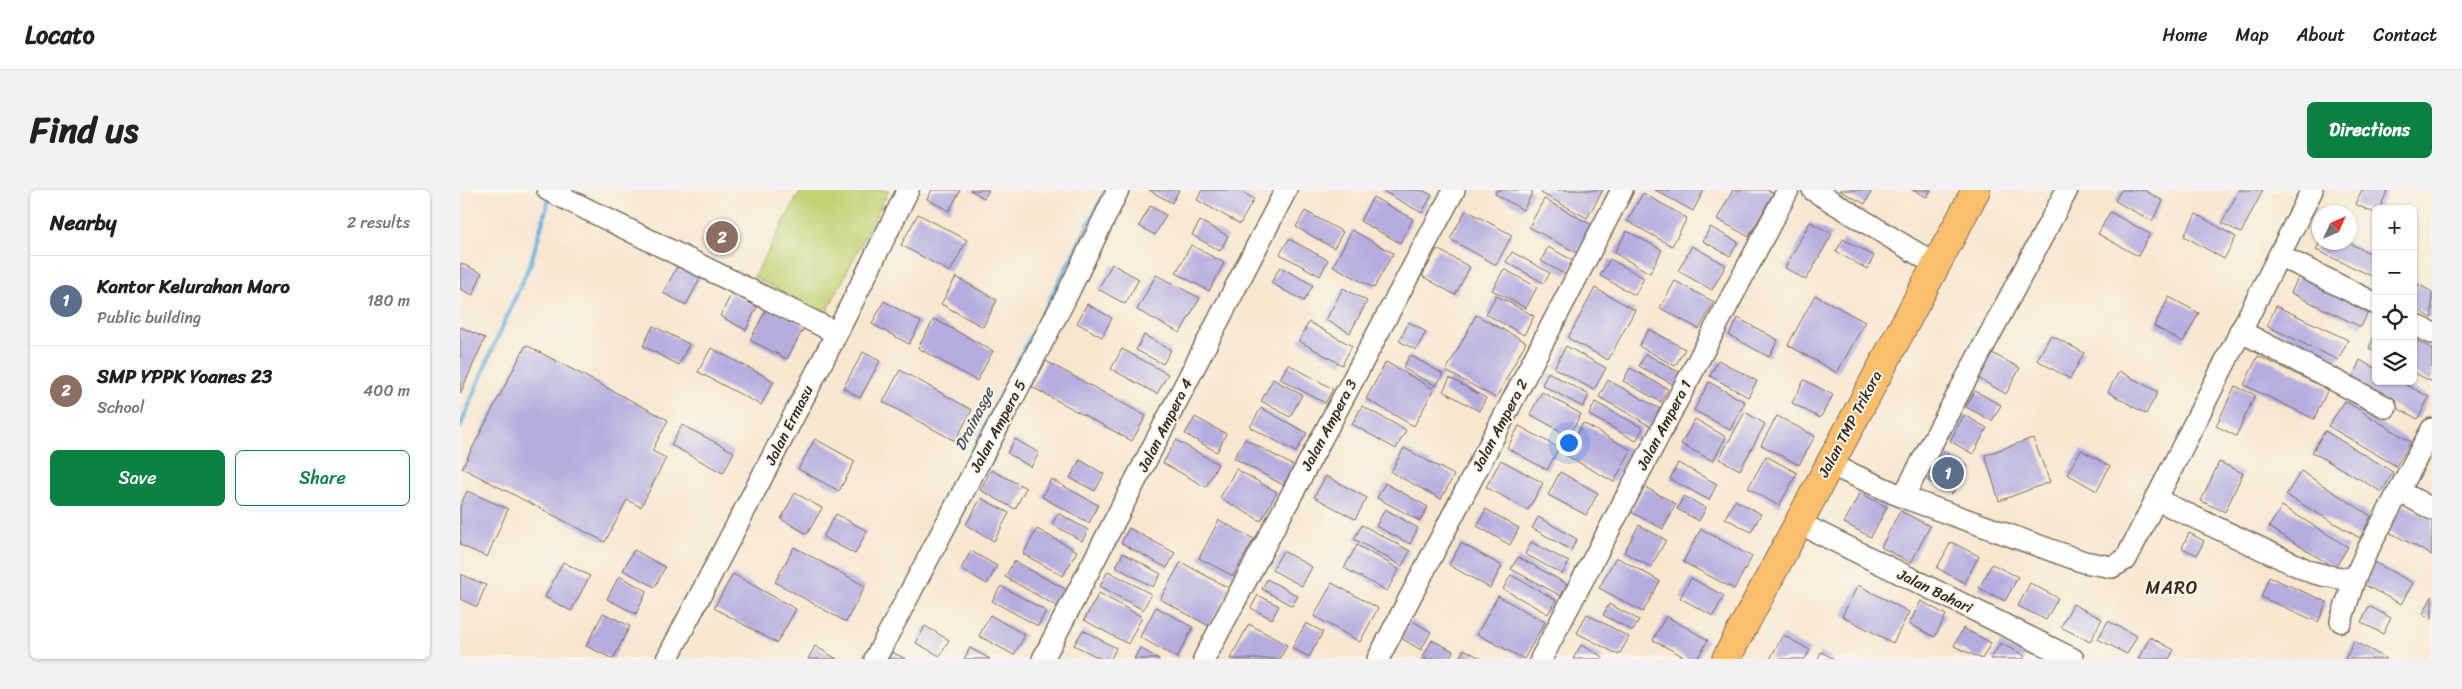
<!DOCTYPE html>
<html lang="en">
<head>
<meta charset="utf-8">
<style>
	body { margin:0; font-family:Sriracha,sans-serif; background:#f2f2f2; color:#202124 }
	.controls { position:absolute; right:15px; top:15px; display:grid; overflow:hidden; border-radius:8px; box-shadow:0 1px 4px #0004 }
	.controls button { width:45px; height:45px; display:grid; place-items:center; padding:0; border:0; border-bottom:1px solid #e0e0e0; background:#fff; color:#202124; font:25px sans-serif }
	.compass { position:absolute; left:1852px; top:15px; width:45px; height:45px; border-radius:50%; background:#fff; box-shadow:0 1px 4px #0004; rotate:45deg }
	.you { position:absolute; left:1108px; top:252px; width:18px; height:18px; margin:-12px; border:4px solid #fff; border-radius:50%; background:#1a73e8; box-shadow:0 0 0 8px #1a73e833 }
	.badge { display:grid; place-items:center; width:32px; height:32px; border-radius:50%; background:#0b8043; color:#fff; font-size:16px; font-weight:700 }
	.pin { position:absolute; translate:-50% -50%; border:2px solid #fff; box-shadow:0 1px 5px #0006 }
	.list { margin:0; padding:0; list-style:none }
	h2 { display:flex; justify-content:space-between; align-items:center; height:65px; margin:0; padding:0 20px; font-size:21px }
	h2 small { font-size:16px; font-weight:400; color:#757577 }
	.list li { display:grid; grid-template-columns:32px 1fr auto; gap:15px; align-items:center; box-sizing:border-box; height:90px; padding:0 20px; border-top:1px solid #e0e0e0 }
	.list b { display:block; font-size:19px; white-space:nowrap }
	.list p { margin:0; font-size:16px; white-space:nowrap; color:#757577 }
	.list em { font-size:16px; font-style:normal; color:#757577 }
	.actions { display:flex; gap:10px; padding:15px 20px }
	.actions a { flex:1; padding:11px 0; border:1px solid #0b8043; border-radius:8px; text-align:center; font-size:18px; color:#0b8043 }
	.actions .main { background:#0b8043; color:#fff }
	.icon { flex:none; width:28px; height:28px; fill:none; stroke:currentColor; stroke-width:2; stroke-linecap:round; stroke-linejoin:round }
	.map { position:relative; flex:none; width:1972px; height:469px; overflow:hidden; border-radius:8px }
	header { display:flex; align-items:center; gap:30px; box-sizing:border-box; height:70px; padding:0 25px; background:#fff; border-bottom:1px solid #e0e0e0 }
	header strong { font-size:24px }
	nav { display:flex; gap:28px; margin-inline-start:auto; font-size:18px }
	.intro { display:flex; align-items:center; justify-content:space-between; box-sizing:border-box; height:120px; padding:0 30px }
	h1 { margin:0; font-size:35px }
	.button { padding:12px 22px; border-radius:8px; background:#0b8043; color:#fff; font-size:18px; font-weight:700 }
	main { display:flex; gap:30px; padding:0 30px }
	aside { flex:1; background:#fff; border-radius:8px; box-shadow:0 1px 4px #0004 }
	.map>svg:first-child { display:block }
	.green { fill:#c2d274; stroke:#7e7e49 }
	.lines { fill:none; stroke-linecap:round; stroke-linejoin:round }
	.stream { stroke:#66b1df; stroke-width:4.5 }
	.building { fill:#b4acdf }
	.minor-casing { stroke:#7d6c5c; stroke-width:24 }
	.highway-casing { stroke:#7d6c5c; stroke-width:30 }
	.minor { stroke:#fff; stroke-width:21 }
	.highway { stroke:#fabe6d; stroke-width:28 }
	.labels { text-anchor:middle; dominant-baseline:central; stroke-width:4; stroke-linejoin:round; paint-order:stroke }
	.street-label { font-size:15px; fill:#3b2a1e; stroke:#fbf7ec }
	.water-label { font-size:16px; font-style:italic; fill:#4a5962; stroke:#fbf7ec }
	.quarter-label { font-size:18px; letter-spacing:1px; fill:#3b2a1e; stroke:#fbf7ec }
</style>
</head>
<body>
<header>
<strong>Locato</strong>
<nav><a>Home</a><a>Map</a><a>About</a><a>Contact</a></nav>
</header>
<div class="intro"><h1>Find us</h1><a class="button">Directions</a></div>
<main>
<aside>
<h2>Nearby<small>2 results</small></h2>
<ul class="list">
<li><span class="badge" style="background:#5c6f8a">1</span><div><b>Kantor Kelurahan Maro</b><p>Public building</p></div><em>180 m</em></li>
<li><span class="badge" style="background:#8d6e63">2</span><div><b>SMP YPPK Yoanes 23</b><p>School</p></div><em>400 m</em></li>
</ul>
<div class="actions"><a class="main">Save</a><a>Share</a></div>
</aside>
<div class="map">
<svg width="1972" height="469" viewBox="0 0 1972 469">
	<rect width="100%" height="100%" fill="#fbf7ec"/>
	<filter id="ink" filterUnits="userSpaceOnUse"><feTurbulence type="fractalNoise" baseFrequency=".02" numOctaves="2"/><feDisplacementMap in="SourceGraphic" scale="10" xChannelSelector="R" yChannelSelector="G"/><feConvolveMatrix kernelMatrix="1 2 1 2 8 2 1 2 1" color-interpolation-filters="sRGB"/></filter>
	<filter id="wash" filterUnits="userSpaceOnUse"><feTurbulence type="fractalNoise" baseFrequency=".0096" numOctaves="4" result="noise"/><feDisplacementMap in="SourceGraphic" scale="20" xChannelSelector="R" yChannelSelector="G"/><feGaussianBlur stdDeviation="1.12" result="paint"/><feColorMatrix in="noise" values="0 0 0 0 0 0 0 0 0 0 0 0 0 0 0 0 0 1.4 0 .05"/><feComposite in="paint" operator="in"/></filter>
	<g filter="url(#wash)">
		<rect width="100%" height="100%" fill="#f7e7d0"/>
		<!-- green -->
		<path class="green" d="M341,0H429L365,125L294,87Z"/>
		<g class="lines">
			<!-- stream -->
			<path class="stream" d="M0,237L32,160L71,72L89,9
				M480,324L646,0"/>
		</g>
		<g id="blocks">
			<!-- building -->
			<path class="building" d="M472,0H498L500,1L489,21L467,9Z
				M510,0H529L524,8Z
				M689,0H719L712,13Z
				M742,0H778L794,9L780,34L737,10Z
				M921,0H962L972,5L962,23Z
				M1037,0H1069L1073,2L1063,20L1035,4Z
				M1083,0H1143L1127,28L1081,3Z
				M1195,0H1244L1233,21Z
				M1273,0H1308L1313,3L1289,47L1257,29Z
				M1379,0H1412L1405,14Z
				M1452,0H1471L1467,7Z
				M1661,0H1684L1703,11L1692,31L1655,11Z
				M1779,0H1803L1781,43L1762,33Z
				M1902,0H1928L1919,19H1916V24L1895,14Z
				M1183,3L1227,28L1212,56L1167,31Z
				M913,7L953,29L940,53L900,31Z
				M1084,9L1132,35L1117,63L1069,37Z
				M690,16L706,25L695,45L679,36Z
				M1006,20L1052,45L1036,75L990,49Z
				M845,21L883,42L874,58L836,37Z
				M1650,22L1690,44L1678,66L1638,44Z
				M458,24L507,50L490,82L441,55Z
				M1736,24L1776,47L1764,69L1724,46Z
				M740,31L768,46L760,61L732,45Z
				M1350,32L1372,44L1346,90L1325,78Z
				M1250,37L1278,52L1270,66L1243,51Z
				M892,40L933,63L914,98L873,76Z
				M1167,41L1202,60L1190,83L1154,63Z
				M829,49L868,70L860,86L820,64Z
				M1383,49L1414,66L1407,79L1376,62Z
				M1860,52H1887L1916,66V88L1856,60Z
				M731,55L764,73L749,101L716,83Z
				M1232,56L1266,75L1252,100L1218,81Z
				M1088,57L1114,71L1106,85L1081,71Z
				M977,59L1010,77L995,105L962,86Z
				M1052,62L1090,83L1084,93L1046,72Z
				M1150,69L1184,88L1175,105L1140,86Z
				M0,73L22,83L13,105L0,99Z
				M219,73L242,85L226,115L203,103Z
				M652,74L679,89L665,114L638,99Z
				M820,77L853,95L844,111L811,93Z
				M1044,79L1077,97L1066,118L1032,100Z
				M1841,81L1912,114L1901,137L1831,103Z
				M696,85L740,108L720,143L677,120Z
				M496,87L537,110L523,137L481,114Z
				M1215,91L1254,112L1239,139L1200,118Z
				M1953,91L1972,102V128L1953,117Z
				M883,98L907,111L890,143L866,130Z
				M1135,98L1175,120L1148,170L1108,148Z
				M272,103L297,117L286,140L260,126Z
				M1036,105L1074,126L1064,145L1026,124Z
				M1355,105L1405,132L1377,183L1328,155Z
				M1709,107L1739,123L1723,152L1694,136Z
				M424,111L461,132L449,154L412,134Z
				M627,114L652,128L642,147L617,133Z
				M308,116L345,136L327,169L290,150Z
				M1816,116L1888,150L1878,170L1807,136Z
				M1016,125L1066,152L1036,208L986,181Z
				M1278,128L1318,150L1309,167L1269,145Z
				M474,129L533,161L517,191L458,158Z
				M849,132L892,156L882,175L839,151Z
				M949,132L966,142L956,160L939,151Z
				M193,136L229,154L219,175L183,156Z
				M0,137L25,148L0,204Z
				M1189,139L1225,159L1215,176L1179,156Z
				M1916,143V161L1909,158Z
				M684,145L711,160L703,174L676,160Z
				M1591,145L1624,163L1610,189L1577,170Z
				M1953,149L1972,158V192L1953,182Z
				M66,155L208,230L192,261L206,268L181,317L167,310L145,352L2,278Z
				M1106,156L1146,178L1134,200L1094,178Z
				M251,158L314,191L301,215L238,182Z
				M662,159L708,184L697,204L651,179Z
				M403,162L420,171L400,208L383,198Z
				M1530,162L1560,178L1546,204L1516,187Z
				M1186,164L1222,184L1216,196L1179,176Z
				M950,165L983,184L976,196L943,178Z
				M1798,166L1868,199L1854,229L1784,195Z
				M1258,170L1297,191L1288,207L1250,186Z
				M1900,170L1916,179V191H1939L1969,207L1958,229L1890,193Z
				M586,171L686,226L672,251L572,197Z
				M926,172L974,199L954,236L906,209Z
				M828,174L873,199L865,213L820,189Z
				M1170,178L1208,199L1201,212L1163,191Z
				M440,180L512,220L495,251L423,212Z
				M1659,181L1698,202L1686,224L1648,202Z
				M1088,182L1129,205L1123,217L1082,195Z
				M990,188L1026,208L1019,221L983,201Z
				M813,189L842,205L830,227L801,211Z
				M1148,190L1202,220L1192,237L1139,207Z
				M1344,190L1373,205L1360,228L1332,213Z
				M1249,192L1285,212L1270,240L1234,220Z
				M1775,196L1795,205L1776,246L1756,236Z
				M1515,201L1541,215L1532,231L1506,217Z
				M1082,202L1121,224L1109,246L1070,224Z
				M1885,211L1951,252L1936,276L1868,236Z
				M1135,212L1183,238L1176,251L1129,225Z
				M902,216L946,240L936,259L892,234Z
				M801,218L847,243L836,262L790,237Z
				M1285,222L1305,234L1280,280L1259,269Z
				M1504,225L1527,238L1513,264L1490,251Z
				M1317,226L1355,246L1339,275L1301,255Z
				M735,227L766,244L757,262L725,244Z
				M1235,229L1266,247L1253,271L1221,254Z
				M1123,233L1171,260L1154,292L1105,265Z
				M222,235L274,262L263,283L211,255Z
				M1059,236L1099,258L1087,280L1047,258Z
				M1865,241L1933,282L1922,302L1852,262Z
				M1573,248L1590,292L1539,311L1525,265Z
				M355,249L395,271L379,301L338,279Z
				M555,249L579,263L571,277L547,263Z
				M785,249L834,276L823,295L774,268Z
				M716,250L758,274L746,297L703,273Z
				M944,258L994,285L981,309L931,282Z
				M1621,260L1650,276L1637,301L1607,284Z
				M1484,262L1508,275L1492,304L1468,291Z
				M1306,266L1337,283L1319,316L1288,298Z
				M620,270L644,284L635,301L610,288Z
				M1041,270L1083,293L1068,320L1026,297Z
				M1759,272L1783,283L1765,322L1741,311Z
				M1218,273L1257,294L1249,310L1210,289Z
				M776,279L817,302L801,331L760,308Z
				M531,280L566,298L555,319L520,300Z
				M1841,281L1911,326L1900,348L1826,305Z
				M1100,282L1138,303L1126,325L1088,305Z
				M866,286L907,308L895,329L854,307Z
				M591,289L638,315L629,333L582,307Z
				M925,293L968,317L960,331L917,308Z
				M1185,297L1216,314L1203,339L1171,322Z
				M7,301L48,319L27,367L0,355V316Z
				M335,303L362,318L347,344L321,329Z
				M1400,303L1427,317L1411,347L1384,333Z
				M1224,306L1246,318L1239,331L1217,319Z
				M521,308L549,323L534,351L506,335Z
				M1275,310L1301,324L1291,342L1265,328Z
				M1943,315L1972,330V365L1929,342Z
				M1822,316L1888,357L1875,378L1809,337Z
				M925,319L958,338L950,354L916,336Z
				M1026,319L1059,338L1050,355L1017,336Z
				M1440,321L1470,336L1451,373L1421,357Z
				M598,323L628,340L622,351L592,334Z
				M376,324L407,341L395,364L363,347Z
				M1078,327L1117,349L1111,360L1072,338Z
				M759,330L794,349L773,386L739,368Z
				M902,335L950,361L942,376L894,349Z
				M1179,335L1206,350L1191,377L1164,362Z
				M669,338L715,363L707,378L661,353Z
				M577,339L617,361L603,386L563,364Z
				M1241,339L1292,367L1274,399L1223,372Z
				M1729,343L1744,351L1737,365L1722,358Z
				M1071,352L1109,372L1102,384L1065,364Z
				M1491,352L1519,366L1505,393L1477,378Z
				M1001,353L1042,376L1030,398L989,375Z
				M897,355L939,379L927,401L884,378Z
				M334,357L405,396L386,432L315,392Z
				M174,360L205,377L195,397L163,380Z
				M511,361L537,376L527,394L501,379Z
				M823,361L852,377L842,396L812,380Z
				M663,363L701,384L693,397L656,377Z
				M1058,367L1107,394L1101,406L1051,379Z
				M1156,367L1200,391L1183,422L1139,398Z
				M554,371L607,400L598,417L545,387Z
				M103,372L130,386L111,421L85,407Z
				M721,372L770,399L749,436L700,409Z
				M1914,372L1953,393L1941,414L1903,394Z
				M1532,374L1558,387L1545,411L1519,398Z
				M648,381L691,404L683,420L640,396Z
				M0,384L26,395L17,417L0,409Z
				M273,384L336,419L317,453L254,418Z
				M1051,385L1096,410L1088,424L1043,399Z
				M159,386L187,401L176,424L147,409Z
				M1809,387L1867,412L1858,432L1801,407Z
				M1231,388L1264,406L1253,426L1220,408Z
				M807,389L838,406L832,416L802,399Z
				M872,393L918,418L900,452L854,426Z
				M1570,393L1598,408L1586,430L1558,416Z
				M1398,395L1449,422L1433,453L1382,426Z
				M541,396L586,421L578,436L532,411Z
				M639,403L682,427L668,454L624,430Z
				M798,405L819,416L812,429L791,418Z
				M1038,406L1085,432L1064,469L1017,444Z
				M1972,406V429L1963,424Z
				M1461,411L1486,425L1475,447L1449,434Z
				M1149,414L1179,430L1173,441L1143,425Z
				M1613,414L1642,429L1630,452L1601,437Z
				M1909,416L1931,428L1923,444L1901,432Z
				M696,417L733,437L717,468L680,447Z
				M143,423L170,436L153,469L126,456Z
				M1127,424L1169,447L1159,465L1117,443Z
				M530,425L565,445L554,465L519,446Z
				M1206,426L1248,450L1237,469H1228L1193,450Z
				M951,430L971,442L961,460L941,448Z
				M1648,431L1677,446L1667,464L1638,449Z
				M846,433L863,442L849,467L832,458Z
				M789,434L827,455L820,469H770Z
				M465,436L489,450L480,466L456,453Z
				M1503,438L1531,453L1522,469L1494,456Z
				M623,440L656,458L651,469H641L614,455Z
				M1323,445L1350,460L1345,469H1310Z
				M1690,447L1714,460L1709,469H1678Z
				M972,450L993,461L989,469H962Z
				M1894,451L1927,469H1885Z
				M1540,453L1565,466L1563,469H1531Z
				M1121,455L1143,467L1142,469H1113Z
				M355,456L377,469H348Z
				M510,458L530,469H504Z
				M680,458L699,469H674Z
				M1004,459L1022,469H999Z
				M432,462L446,469H428Z
				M1361,462L1374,469H1358Z"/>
		</g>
	</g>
	<g filter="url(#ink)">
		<use href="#blocks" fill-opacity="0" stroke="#7d6c5c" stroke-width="1"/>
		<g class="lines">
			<!-- minor casing -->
			<g class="minor-casing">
				<path id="minor" d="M88,0L377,143
					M1353,0L1476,75
					M1819,65L1916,114
					M1953,134L1972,143
					M1780,141L1926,217
					M1369,274L1443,307L1624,372L1652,377L1666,369L1852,0
					M1939,301L1972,319
					M1443,307L1607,0
					M1695,309L1851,382L1867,386L1894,390L1906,363L1972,239
					M1337,332L1613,469
					M1881,431L1894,390
					M207,469L377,143L448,0
					M415,469L604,111L658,0
					M583,469L826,0
					M744,469L994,0
					M918,469L1162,0
					M1081,469L1328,0"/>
			</g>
			<!-- highway casing -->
			<g class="highway-casing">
				<path id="highway" d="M1266,469L1516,0"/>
			</g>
			<!-- minor -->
			<use href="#minor" class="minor"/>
			<!-- highway -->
			<use href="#highway" class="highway"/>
		</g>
	</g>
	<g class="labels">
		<!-- street labels -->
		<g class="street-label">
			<text transform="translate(1390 234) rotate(-62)">Jalan TMP Trikora</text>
			<text transform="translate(329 235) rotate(-63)">Jalan Ermasu</text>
			<text transform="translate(705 235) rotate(-63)">Jalan Ampera 4</text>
			<text transform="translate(869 235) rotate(-62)">Jalan Ampera 3</text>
			<text transform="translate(1040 235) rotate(-62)">Jalan Ampera 2</text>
			<text transform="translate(1204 235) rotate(-62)">Jalan Ampera 1</text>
			<text transform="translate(538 236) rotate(-62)">Jalan Ampera 5</text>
			<text transform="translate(1475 401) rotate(26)">Jalan Bahari</text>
		</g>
		<!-- water labels -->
		<g class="water-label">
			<text transform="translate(514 229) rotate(-63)">Drainasge</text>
		</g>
		<!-- quarter labels -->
		<g class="quarter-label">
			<text x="1712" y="398">MARO</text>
		</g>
	</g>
</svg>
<div class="controls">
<button>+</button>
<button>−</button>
<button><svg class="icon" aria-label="locate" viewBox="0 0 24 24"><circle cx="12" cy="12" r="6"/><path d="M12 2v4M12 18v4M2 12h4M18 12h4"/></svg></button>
<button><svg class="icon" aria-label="layers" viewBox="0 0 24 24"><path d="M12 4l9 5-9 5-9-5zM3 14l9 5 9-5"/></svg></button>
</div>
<svg class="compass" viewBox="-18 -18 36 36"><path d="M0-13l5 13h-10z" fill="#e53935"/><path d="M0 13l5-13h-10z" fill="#757577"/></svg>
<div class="you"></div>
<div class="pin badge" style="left:1488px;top:283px;background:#5c6f8a">1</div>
<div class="pin badge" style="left:262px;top:47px;background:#8d6e63">2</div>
</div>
</main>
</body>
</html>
